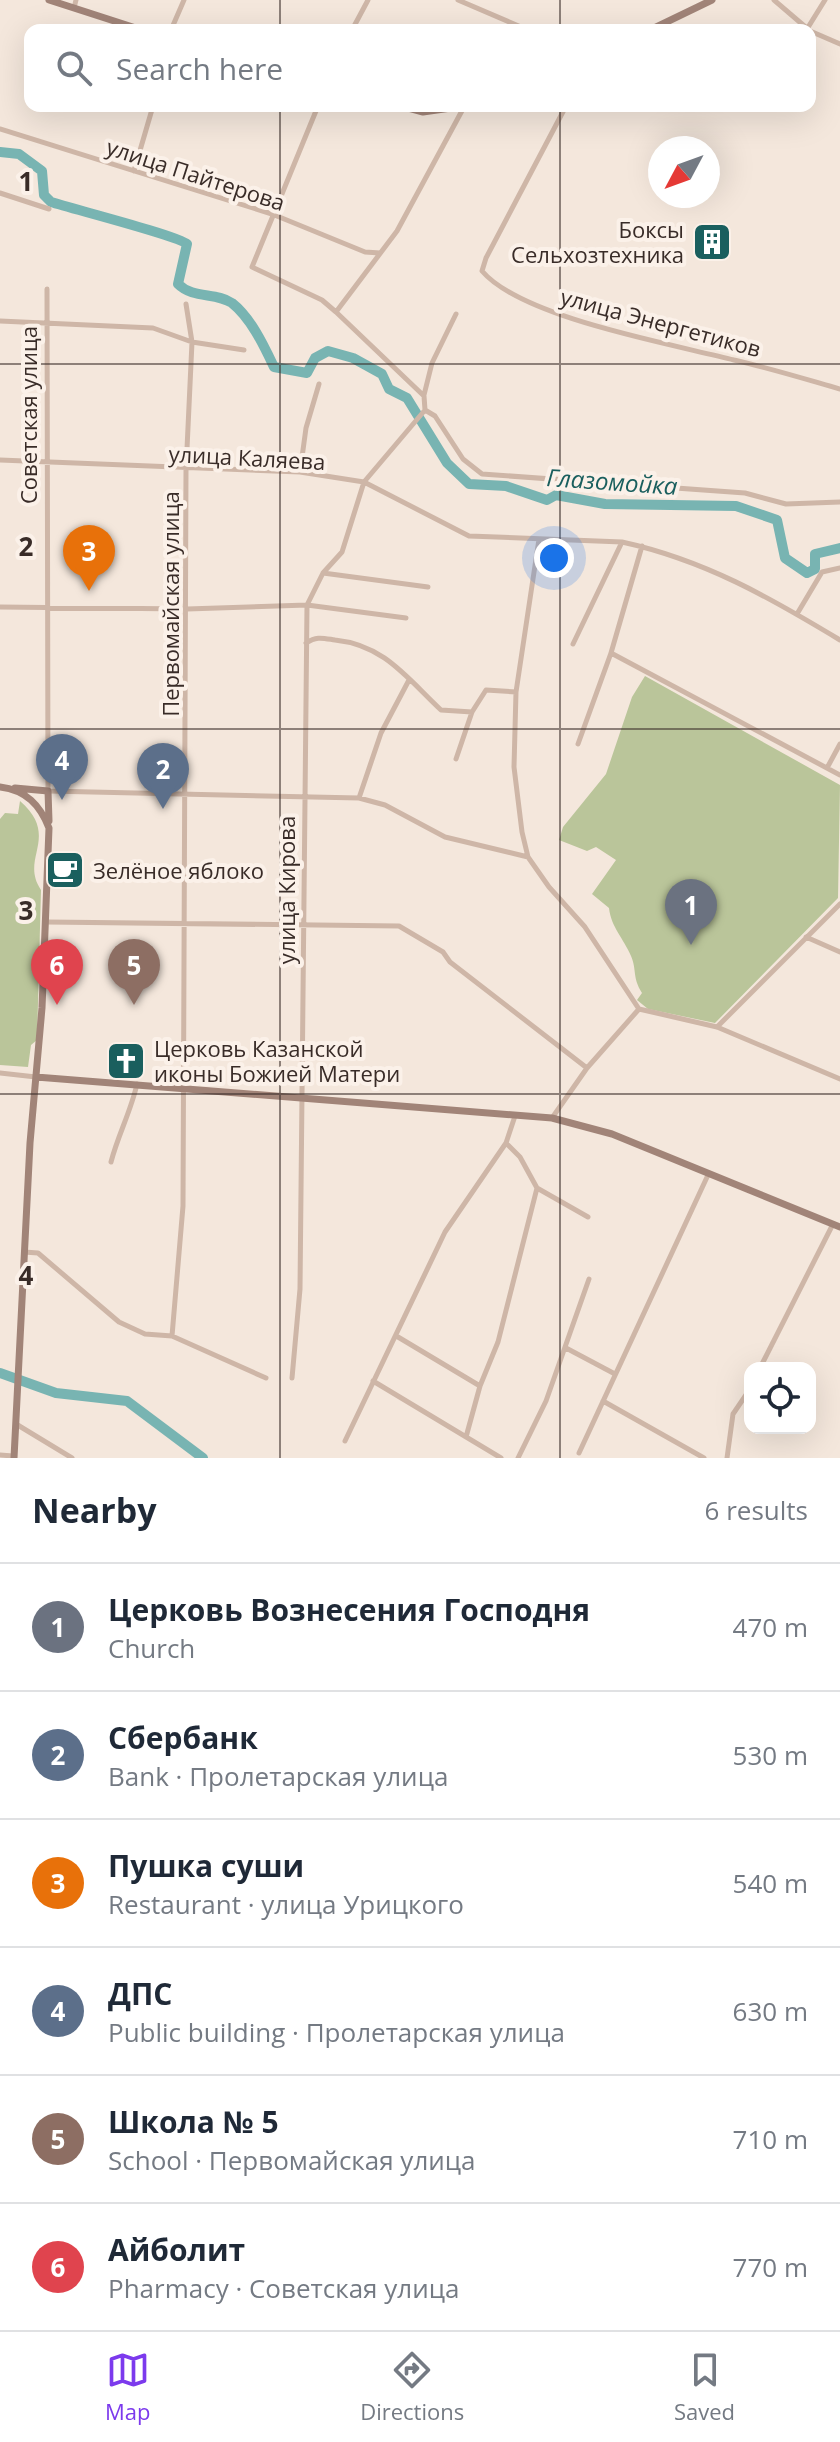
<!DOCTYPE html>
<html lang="en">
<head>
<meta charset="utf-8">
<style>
	body { margin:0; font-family:"Open Sans",sans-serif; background:#f2f2f3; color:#1f2937 }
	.controls { position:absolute; right:24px; bottom:24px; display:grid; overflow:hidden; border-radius:16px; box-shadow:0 8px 32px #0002 }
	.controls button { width:72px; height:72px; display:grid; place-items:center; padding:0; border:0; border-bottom:2px solid #e0e1e3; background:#fff; color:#1f2937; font:40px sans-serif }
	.compass { position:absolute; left:648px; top:136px; width:72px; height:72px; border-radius:50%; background:#fff; box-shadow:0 8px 32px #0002; rotate:229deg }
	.you { position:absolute; left:554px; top:558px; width:28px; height:28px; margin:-20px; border:6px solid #fff; border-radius:50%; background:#1a73e8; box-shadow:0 0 0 12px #1a73e833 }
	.badge { display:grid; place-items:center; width:52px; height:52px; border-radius:50%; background:#7c3aed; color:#fff; font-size:26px; font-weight:700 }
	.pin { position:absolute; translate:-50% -66px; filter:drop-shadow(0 2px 4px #0008) }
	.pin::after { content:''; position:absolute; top:42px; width:28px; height:24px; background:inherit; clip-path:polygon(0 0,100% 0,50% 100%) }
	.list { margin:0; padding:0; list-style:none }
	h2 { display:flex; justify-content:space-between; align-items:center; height:104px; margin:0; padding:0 32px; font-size:34px }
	h2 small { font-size:26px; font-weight:400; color:#747a83 }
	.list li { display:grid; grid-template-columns:52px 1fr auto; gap:24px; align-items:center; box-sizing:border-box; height:128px; padding:0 32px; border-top:2px solid #e0e1e3 }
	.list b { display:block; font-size:30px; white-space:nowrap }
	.list p { margin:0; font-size:26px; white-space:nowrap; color:#747a83 }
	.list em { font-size:26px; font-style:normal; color:#747a83 }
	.icon { flex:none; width:44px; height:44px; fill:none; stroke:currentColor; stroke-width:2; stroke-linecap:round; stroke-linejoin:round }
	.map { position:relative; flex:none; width:840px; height:1458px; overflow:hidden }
	.search { position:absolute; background:#fff; box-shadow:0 8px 32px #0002; left:24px; right:24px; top:24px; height:88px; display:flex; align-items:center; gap:20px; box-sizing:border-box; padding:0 28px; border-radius:16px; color:#747a83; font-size:30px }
	.sheet { height:872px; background:#fff }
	nav { display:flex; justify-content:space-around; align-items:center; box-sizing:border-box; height:112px; border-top:2px solid #e0e1e3; background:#fff; font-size:22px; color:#747a83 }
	nav a { display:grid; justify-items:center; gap:4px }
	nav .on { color:#7c3aed }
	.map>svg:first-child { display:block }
	.green { fill:#bac59a }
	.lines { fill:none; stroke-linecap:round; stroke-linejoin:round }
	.river { stroke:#78b4b2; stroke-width:10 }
	.street { stroke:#ceb6a7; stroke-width:5 }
	.secondary { stroke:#a18478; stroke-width:7 }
	.grid { fill:none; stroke:#392c28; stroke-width:2; stroke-opacity:0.55 }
	.labels { text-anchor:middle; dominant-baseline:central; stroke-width:8; stroke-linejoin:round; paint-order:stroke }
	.street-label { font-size:22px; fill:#392c28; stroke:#fbf1e9 }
	.poi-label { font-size:22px; fill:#392c28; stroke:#fbf1e9; text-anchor:start }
	.water-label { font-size:24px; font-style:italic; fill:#1a5f5e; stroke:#fbf1e9 }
	.grid-label { font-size:26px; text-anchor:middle; font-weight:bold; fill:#392c28; stroke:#fbf1e9; stroke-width:8; stroke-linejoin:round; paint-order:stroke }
</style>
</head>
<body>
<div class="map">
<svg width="840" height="1458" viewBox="0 0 840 1458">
	<rect width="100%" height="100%" fill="#f4e7dc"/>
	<!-- green -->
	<path class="green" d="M645,676L840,785L838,898L715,1023L648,1009L637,1000L642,993C632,977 637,970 631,956C624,939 611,927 609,908L592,894L616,860L596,847L587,851L559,840L563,827L606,774L632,697Z
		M20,801C61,837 19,858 41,890L37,1040L31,1045L28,1067L0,1065V819L5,813L18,814Z"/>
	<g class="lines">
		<!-- river -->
		<path class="river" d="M0,152L19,154L42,171L44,195L51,202C73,209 179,236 187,244L178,284C193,299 216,292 232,303C251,318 264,346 274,367L307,373L315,358L328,351L353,358L382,374L389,389L407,398L447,463L469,484L506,486L547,500L556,495L605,504L736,506L777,520L785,558L807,573L815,569V554L840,548
			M0,1373L56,1393L127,1401L203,1458"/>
		<!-- street -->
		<path class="street" d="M458,0L528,30
			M774,0L809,30
			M74,8L76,0
			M807,29L825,0
			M171,30L184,0
			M352,30L368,0
			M810,31L840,44
			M318,106L252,267L322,300L336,312L424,396L425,410L435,416L463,459L482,474L745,493L786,504L840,502
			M566,106L486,258L482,271C522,318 672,344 734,360C769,368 805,379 840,389
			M0,129L272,214L365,252L380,253
			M134,171L153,106
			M0,193L49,209
			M47,289L48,791L359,798L385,805L445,837L528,857
			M336,312L397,231L464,107
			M0,321L153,328L192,342L244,350
			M424,395L432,363L456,314
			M0,460L300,472L364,482L469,536L622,542C704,560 769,597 840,640
			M300,472L306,428L319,384
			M539,539L516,692L514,767L522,832L528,857L549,887L585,927L639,1009
			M323,573L428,587
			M0,607L187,609L307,605L406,618
			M797,614L822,572L840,568
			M306,643C317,636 322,638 335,640C384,645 406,677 441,710L472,712L486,690L516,692
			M573,644L622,542
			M611,653L840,775
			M578,744L611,653L642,546
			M456,759L472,712
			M827,768L840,744
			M359,798L381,733L409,680
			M47,922L399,926L443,952L450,962L587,1068
			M806,937L840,952
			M639,1009L717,1027L840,1079
			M717,1027L840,904
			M0,1073L36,1077
			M552,1118L587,1068L639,1009
			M111,1162C118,1135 131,1111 137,1084
			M537,1188L588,1217
			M24,1252L38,1253L119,1322L145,1334L172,1336L266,1378
			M172,1336L183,1206L186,470L192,342L186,304
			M398,1337L480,1386
			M566,1348L615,1374
			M760,1368L833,1224
			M292,1378L300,1289L307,605L323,573L342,552L364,482L425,410
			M373,1381L501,1458
			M603,1401L704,1458
			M16,1424L72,1458
			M466,1437L480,1386L498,1342L537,1188L520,1157L506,1143
			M345,1441L445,1232L506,1143L515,1116
			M579,1453L708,1175
			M0,1455L13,1456
			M518,1458L546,1401L589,1279
			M727,1458L733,1414L750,1389"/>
		<!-- secondary -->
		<path class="secondary" d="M49,0L142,30
			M650,30L712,0
			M401,106L423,112L465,106
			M0,787C26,790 40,805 49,828L42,1008L30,1143L14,1458
			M15,788L48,791L49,821
			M36,1077L552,1118L612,1134L840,1227"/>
	</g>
	<!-- grid -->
	<path class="grid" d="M280,0V30M560,0V30M280,106V1458M560,106V1458M0,364H840M0,729H840M0,1094H840"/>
	<!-- icons -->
	<defs>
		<g id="building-square" transform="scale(2)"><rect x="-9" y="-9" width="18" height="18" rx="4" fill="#1a5f5e" stroke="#fbf1e9"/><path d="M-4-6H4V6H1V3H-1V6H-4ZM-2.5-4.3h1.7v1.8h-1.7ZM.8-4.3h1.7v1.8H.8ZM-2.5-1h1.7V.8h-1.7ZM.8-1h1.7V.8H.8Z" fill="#fff"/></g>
		<g id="cafe-square" transform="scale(2)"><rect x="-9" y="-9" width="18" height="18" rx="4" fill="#1a5f5e" stroke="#fbf1e9"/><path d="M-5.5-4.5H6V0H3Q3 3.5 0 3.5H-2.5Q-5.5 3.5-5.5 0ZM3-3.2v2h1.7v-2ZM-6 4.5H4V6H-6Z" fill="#fff"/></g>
		<g id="church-square" transform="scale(2)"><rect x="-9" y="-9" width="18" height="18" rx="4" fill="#1a5f5e" stroke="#fbf1e9"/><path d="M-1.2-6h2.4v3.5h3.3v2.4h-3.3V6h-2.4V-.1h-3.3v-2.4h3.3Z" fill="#fff"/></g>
	</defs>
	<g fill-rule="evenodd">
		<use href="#building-square" x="712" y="242"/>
		<use href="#cafe-square" x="65" y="870"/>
		<use href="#church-square" x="126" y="1061"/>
	</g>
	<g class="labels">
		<!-- street labels -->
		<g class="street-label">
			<text transform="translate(196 174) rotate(18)">улица Пайтерова</text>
			<text transform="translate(661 322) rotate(15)">улица Энергетиков</text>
			<text transform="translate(28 415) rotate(-90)">Советская улица</text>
			<text transform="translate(247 457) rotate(3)">улица Каляева</text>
			<text transform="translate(170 604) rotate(-90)">Первомайская улица</text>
			<text transform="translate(286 890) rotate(-90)">улица Кирова</text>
		</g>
		<!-- poi labels -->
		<g class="poi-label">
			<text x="684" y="229" text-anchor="end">Боксы<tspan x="684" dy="25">Сельхозтехника</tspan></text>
			<text x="93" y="870">Зелёное яблоко</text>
			<text x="154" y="1048">Церковь Казанской<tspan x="154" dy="25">иконы Божией Матери</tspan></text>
		</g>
		<!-- water labels -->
		<g class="water-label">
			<text transform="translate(612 481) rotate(4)">Глазомойка</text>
		</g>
	</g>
	<g class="grid-label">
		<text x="26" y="191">1</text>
		<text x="26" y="556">2</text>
		<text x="26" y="920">3</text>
		<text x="26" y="1285">4</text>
	</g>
</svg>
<div class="controls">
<button><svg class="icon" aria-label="locate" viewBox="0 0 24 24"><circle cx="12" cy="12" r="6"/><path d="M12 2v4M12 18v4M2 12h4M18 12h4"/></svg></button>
</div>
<svg class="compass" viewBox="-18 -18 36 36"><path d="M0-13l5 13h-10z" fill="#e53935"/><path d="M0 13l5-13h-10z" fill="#747a83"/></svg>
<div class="you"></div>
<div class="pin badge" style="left:691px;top:945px;background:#6b7280">1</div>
<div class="pin badge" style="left:163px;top:809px;background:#5c6f8a">2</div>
<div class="pin badge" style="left:89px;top:591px;background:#e8710a">3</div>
<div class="pin badge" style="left:62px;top:800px;background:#5c6f8a">4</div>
<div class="pin badge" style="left:134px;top:1005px;background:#8d6e63">5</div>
<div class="pin badge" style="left:57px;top:1005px;background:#e0444e">6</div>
<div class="search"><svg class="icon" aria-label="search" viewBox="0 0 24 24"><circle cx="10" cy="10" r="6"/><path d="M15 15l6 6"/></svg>Search here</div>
</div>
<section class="sheet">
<h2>Nearby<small>6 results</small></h2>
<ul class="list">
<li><span class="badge" style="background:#6b7280">1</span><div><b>Церковь Вознесения Господня</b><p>Church</p></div><em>470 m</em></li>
<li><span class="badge" style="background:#5c6f8a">2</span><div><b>Сбербанк</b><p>Bank · Пролетарская улица</p></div><em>530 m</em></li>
<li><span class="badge" style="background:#e8710a">3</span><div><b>Пушка суши</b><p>Restaurant · улица Урицкого</p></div><em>540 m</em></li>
<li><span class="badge" style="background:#5c6f8a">4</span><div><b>ДПС</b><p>Public building · Пролетарская улица</p></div><em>630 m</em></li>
<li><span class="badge" style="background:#8d6e63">5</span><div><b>Школа № 5</b><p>School · Первомайская улица</p></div><em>710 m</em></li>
<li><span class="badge" style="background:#e0444e">6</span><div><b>Айболит</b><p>Pharmacy · Советская улица</p></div><em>770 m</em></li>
</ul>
</section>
<nav>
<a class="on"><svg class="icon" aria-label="map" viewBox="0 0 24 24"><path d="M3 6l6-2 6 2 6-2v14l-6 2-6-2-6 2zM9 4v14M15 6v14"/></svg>Map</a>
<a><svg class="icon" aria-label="directions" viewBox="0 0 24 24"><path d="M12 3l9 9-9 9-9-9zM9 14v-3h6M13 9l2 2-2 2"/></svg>Directions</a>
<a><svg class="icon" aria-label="saved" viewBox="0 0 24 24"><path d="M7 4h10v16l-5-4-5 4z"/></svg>Saved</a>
</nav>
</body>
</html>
